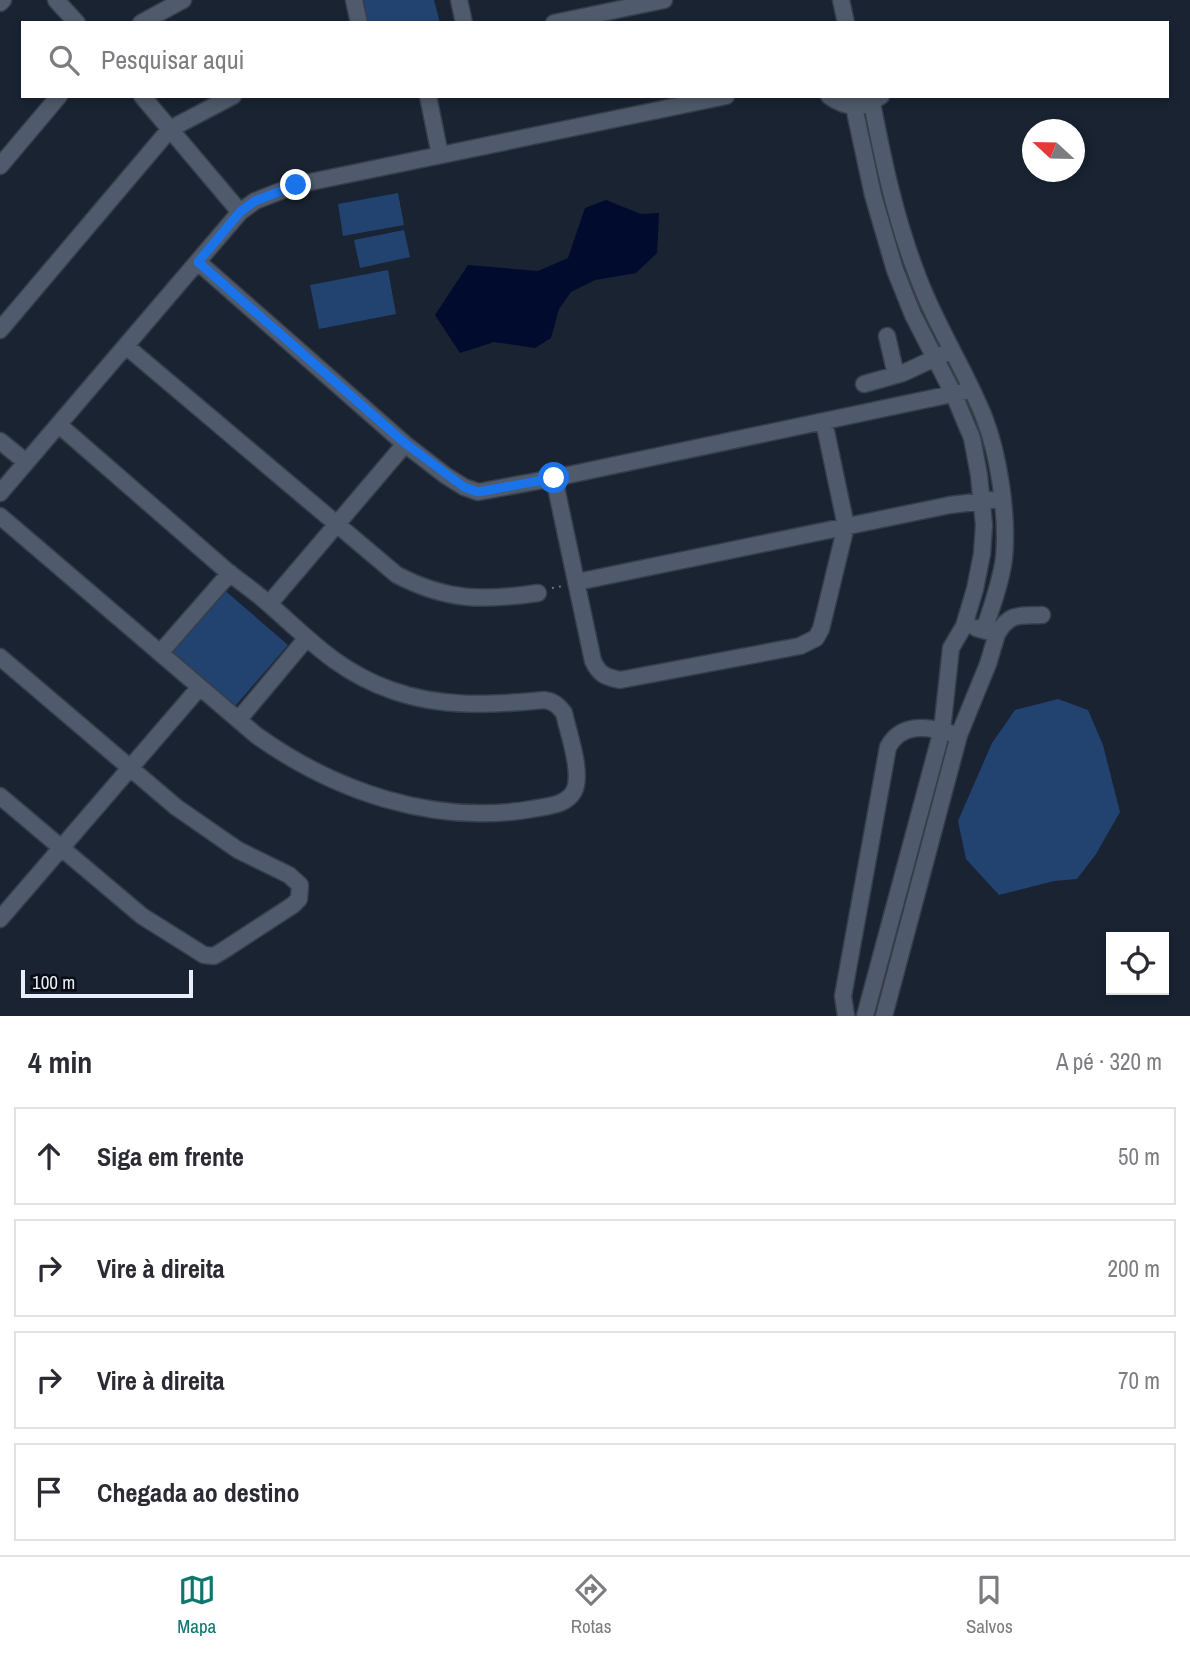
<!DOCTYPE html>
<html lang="pt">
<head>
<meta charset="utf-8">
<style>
	body { margin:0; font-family:"Archivo Narrow",sans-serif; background:#f7f7f7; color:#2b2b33 }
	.controls { position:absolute; right:21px; bottom:21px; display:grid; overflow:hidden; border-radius:0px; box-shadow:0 4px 10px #0003 }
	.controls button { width:63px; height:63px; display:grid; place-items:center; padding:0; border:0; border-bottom:2px solid #e1e1e2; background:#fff; color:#2b2b33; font:35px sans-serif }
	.compass { position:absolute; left:1022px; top:119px; width:63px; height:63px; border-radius:50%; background:#fff; box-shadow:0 4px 10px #0003; rotate:292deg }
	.scale { position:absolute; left:21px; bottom:18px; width:172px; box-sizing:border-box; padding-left:7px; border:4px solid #e8effa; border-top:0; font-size:19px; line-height:24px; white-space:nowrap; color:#e8effa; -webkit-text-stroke:5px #080c13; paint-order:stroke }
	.stop { position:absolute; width:21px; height:21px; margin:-16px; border:5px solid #1a73e8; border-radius:50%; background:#fff }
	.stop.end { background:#1a73e8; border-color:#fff; box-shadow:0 2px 7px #0008 }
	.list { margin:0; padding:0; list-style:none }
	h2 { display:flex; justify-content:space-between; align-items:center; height:91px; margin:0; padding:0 28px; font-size:30px }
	h2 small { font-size:23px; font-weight:400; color:#7c7c81 }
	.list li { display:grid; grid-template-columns:46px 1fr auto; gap:21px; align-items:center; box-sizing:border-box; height:98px; margin:0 14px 14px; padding:0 14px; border:2px solid #e1e1e2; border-radius:0px }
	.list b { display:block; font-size:26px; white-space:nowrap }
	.list em { font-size:23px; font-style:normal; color:#7c7c81 }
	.icon { flex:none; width:38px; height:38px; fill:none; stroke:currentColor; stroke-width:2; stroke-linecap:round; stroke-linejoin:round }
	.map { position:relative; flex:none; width:1190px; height:1016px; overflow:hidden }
	.search { position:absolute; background:#fff; box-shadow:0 4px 10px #0003; left:21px; right:21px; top:21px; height:77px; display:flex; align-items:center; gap:18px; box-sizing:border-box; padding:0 24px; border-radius:0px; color:#7c7c81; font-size:26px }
	.sheet { height:539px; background:#fff }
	nav { display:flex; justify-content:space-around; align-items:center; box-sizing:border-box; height:98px; border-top:2px solid #e1e1e2; background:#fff; font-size:19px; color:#7c7c81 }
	nav a { display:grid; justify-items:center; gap:4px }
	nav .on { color:#0f766e }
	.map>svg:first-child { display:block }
	.green { fill:#22436f }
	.water { fill:#000b2d }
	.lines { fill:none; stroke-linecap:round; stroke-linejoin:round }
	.minor-casing { stroke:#363e4a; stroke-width:19 }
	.path { stroke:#6b7381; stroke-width:2; stroke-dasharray:2 5; stroke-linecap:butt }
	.minor { stroke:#4f5b6c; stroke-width:16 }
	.route { stroke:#1a73e8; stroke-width:9 }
</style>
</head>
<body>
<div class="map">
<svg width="1190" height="1016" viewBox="0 0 1190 1016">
	<rect width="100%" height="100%" fill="#192332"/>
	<!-- green -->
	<path class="green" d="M360,0H434L440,23H365Z
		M398,193L404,225L343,236L338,204Z
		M404,230L410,257L360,268L354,240Z
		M388,270L396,314L319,329L310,285Z
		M222,588L288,645L230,712L164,656Z
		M1058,699L1088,710L1103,745L1120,812L1096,854L1077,879L1054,881L999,895L966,859L958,821L992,743L1015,710Z"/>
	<!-- water -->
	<path class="water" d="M606,200L641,214L659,213L657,253L636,273L595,280L571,292L559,309L551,338L535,348L494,342L460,353L435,315L468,265L538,271L568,258L585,208Z"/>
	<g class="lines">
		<!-- minor casing -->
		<g class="minor-casing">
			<path id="minor" d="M56,0L77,23
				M354,0L359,23
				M459,0L464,23
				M841,0L846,23
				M0,3L3,0
				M141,23L183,0
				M554,23L664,0
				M142,96L240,212
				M428,96L440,155
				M829,96C847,109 864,109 881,96
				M872,103C883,160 895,217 916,272C934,323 964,367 984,417C999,456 1008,515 1004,558C1001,582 992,606 984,630
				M854,107L873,195L895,270L913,315L954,395L972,438L979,475L984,525L982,554L975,589L964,626L951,648L942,730L865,1016
				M0,166L59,96
				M198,262L405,444L445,475L464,487L478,492L554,478L971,390
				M0,330L170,129L233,96
				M887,336L896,375
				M127,347L397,575C447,601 483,601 538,593
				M864,384L903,373L944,354
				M0,441L26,462
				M554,478L593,661C599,674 605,677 620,680L800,646L816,638L821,629L846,526L824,422
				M0,493L240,212L255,201L296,185L726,96
				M0,516L256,735C334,791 434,826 532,809C547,806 566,806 574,791C583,773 568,732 564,713C558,705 553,701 544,700C493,705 440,708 391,690C338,671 311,641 270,605C257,593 242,583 228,572C171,523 115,474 59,425
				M577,582L950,505L992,500
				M269,604L405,444
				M997,634C1010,612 1019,616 1042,615
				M160,653L230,573
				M0,657L176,807L238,850L289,875L300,885L299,899L293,905L224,950L214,956L204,955L142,916L0,796
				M239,719L306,639
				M0,919L199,688
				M846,1016L843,996L888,747C901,723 926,726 950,733
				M884,1016L959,735L988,664L997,634L976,628"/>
		</g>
		<!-- path -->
		<path class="path" d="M552,588L564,586"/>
		<!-- minor -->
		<use href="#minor" class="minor"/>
	</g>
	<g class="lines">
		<!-- route -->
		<path class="route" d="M296,185L255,201L240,212L198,262L405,443L464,487L478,492L554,478"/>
	</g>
</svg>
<div class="controls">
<button><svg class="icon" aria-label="locate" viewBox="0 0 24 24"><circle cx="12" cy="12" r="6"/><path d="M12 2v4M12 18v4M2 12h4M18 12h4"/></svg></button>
</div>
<svg class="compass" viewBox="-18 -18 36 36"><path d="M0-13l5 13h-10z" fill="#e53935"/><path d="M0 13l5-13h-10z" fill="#7c7c81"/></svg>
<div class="scale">100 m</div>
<div class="stop" style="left:554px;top:478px"></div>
<div class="stop end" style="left:296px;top:185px"></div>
<div class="search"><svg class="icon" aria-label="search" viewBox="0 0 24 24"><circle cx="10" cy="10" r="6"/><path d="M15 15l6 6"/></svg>Pesquisar aqui</div>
</div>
<section class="sheet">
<h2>4 min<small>A pé · 320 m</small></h2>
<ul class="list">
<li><svg class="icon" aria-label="ahead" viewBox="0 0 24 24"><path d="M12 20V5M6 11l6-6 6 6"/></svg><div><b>Siga em frente</b></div><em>50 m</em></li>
<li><svg class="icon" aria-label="right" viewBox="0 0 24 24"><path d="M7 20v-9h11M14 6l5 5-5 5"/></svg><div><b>Vire à direita</b></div><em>200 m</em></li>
<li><svg class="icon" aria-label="right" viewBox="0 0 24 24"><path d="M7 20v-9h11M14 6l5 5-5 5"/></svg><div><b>Vire à direita</b></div><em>70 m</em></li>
<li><svg class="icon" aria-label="arrive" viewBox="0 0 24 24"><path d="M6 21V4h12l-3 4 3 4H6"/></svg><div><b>Chegada ao destino</b></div></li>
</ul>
</section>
<nav>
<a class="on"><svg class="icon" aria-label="map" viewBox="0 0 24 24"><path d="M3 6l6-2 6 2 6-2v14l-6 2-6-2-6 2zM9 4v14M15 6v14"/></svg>Mapa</a>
<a><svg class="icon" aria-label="directions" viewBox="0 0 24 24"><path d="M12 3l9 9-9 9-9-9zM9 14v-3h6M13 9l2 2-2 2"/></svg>Rotas</a>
<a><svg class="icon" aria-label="saved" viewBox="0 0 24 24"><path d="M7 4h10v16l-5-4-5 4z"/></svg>Salvos</a>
</nav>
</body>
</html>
